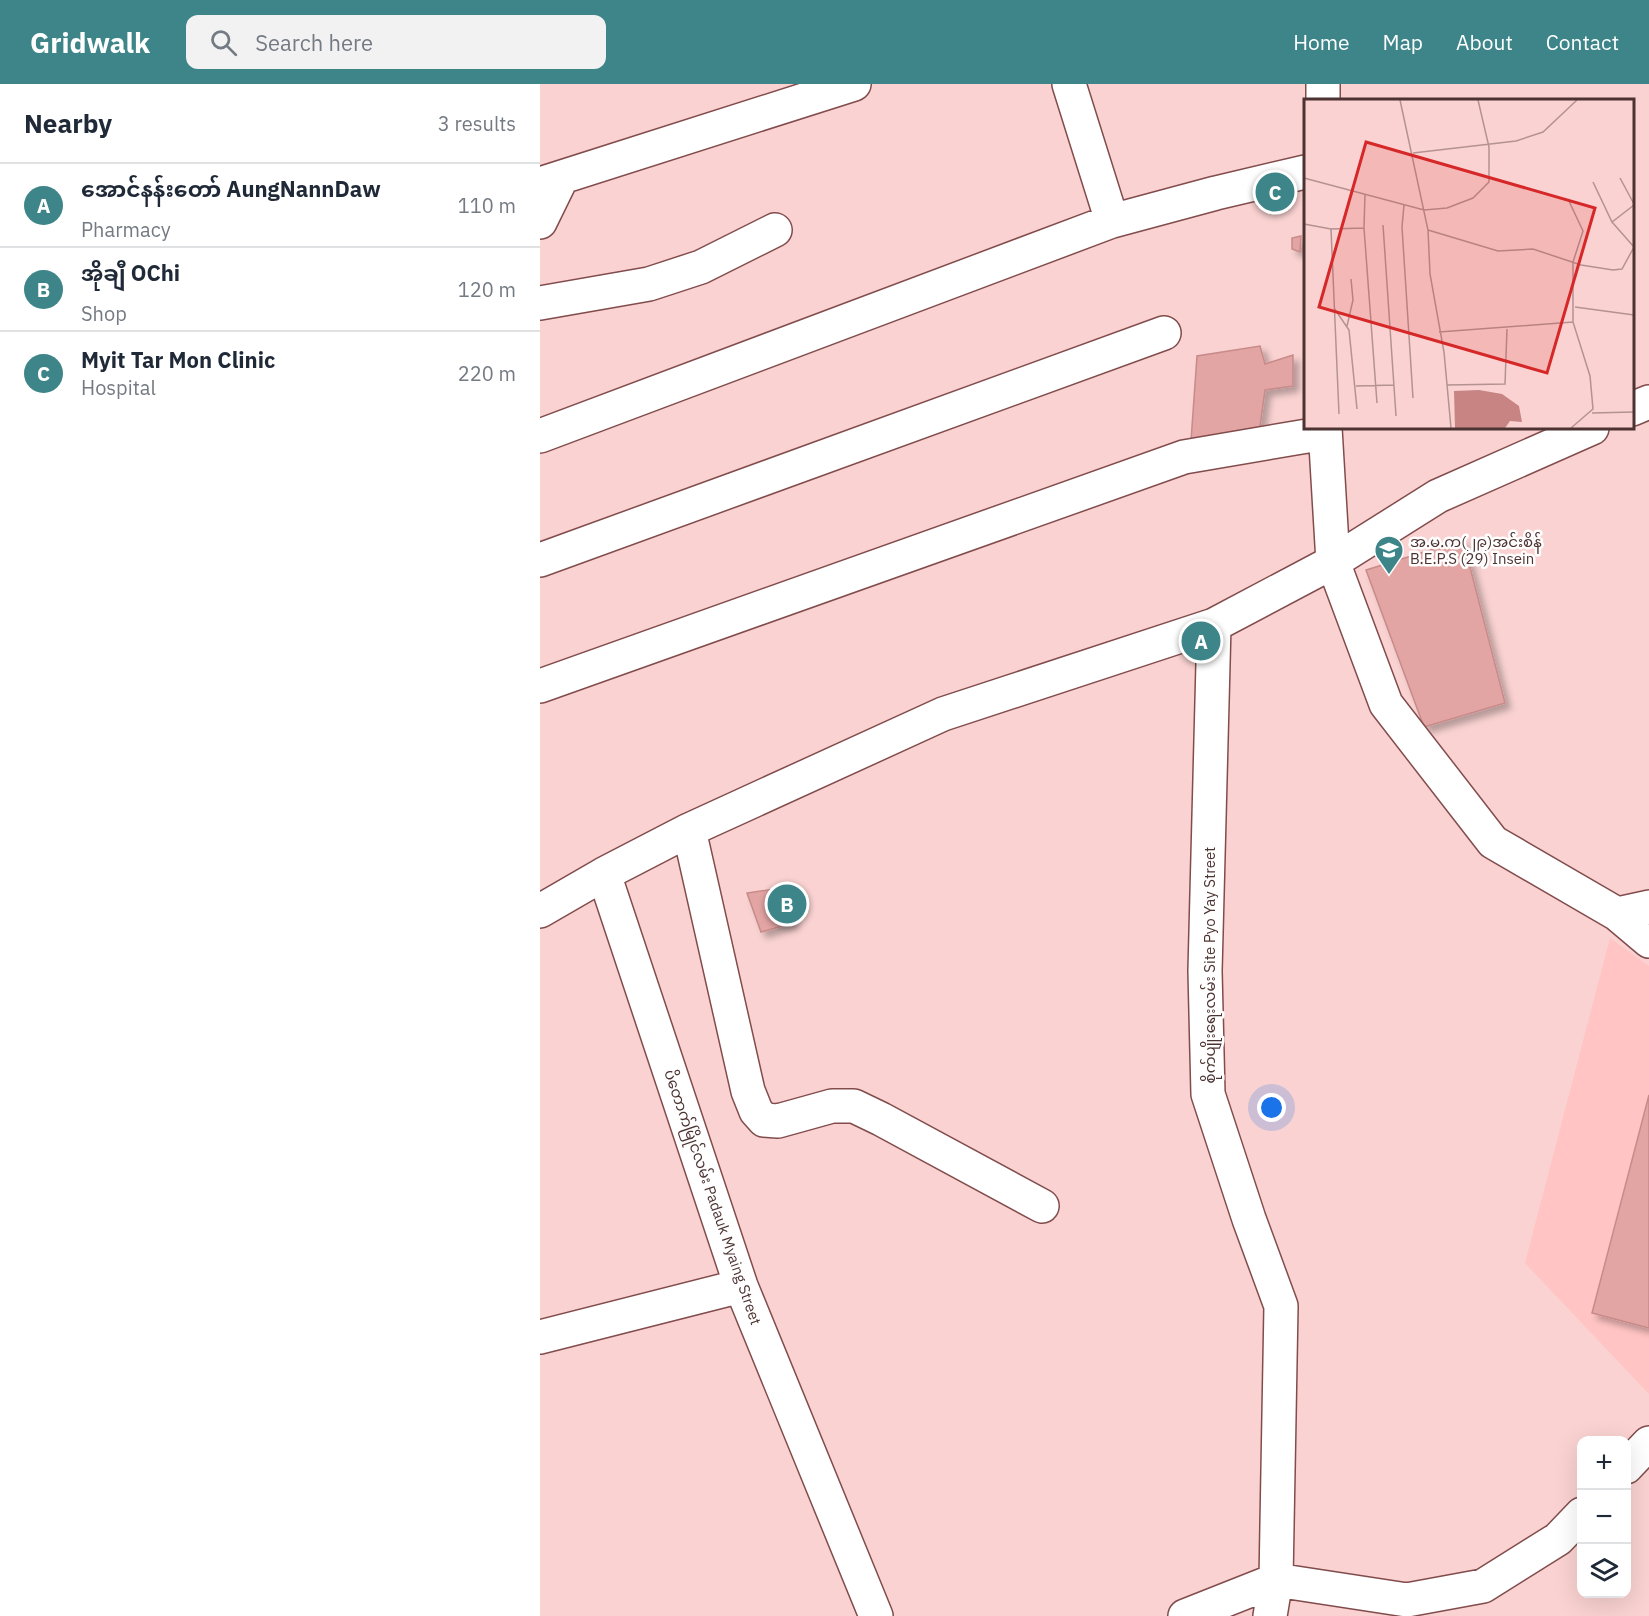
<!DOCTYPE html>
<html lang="en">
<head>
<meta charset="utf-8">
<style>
	body { margin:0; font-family:"IBM Plex Sans","Noto Sans Myanmar",sans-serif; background:#f2f2f3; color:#1f2937 }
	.controls { position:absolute; right:18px; bottom:18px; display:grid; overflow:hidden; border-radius:12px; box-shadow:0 6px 24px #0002 }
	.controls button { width:54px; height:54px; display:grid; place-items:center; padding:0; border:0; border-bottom:2px solid #e0e1e3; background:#fff; color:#1f2937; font:30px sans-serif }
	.you { position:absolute; left:732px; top:1024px; width:21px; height:21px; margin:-15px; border:4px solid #fff; border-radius:50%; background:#1a73e8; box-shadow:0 0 0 9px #1a73e833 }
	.badge { display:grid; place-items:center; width:39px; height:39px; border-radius:50%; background:#3d8589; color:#fff; font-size:20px; font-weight:700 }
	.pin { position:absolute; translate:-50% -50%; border:3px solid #fff; box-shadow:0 2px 6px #0006 }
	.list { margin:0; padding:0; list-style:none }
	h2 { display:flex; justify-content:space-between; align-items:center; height:78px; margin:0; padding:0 24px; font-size:26px }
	h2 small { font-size:20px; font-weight:400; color:#747a83 }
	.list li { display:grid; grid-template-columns:39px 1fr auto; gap:18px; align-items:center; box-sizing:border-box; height:84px; padding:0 24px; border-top:2px solid #e0e1e3 }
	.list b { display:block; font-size:22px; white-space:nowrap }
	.list p { margin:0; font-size:20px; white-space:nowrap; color:#747a83 }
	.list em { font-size:20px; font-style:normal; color:#747a83 }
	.icon { flex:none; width:33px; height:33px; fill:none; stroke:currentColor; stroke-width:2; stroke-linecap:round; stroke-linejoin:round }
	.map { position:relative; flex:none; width:1109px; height:1532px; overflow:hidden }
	header { display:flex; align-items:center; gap:36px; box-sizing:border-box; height:84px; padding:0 30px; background:#3d8589; color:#fff }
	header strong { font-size:28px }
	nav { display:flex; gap:33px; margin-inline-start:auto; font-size:21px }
	.search { width:420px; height:54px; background:#f2f2f3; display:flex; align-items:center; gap:15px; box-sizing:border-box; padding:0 21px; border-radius:12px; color:#747a83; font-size:22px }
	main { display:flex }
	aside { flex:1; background:#fff }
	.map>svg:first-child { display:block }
	.built { fill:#ffc4c3 }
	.building { fill:#e3a5a4; stroke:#c78b8a; stroke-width:1.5; filter:url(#shadow) }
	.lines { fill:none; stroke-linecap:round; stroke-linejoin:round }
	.minor-casing { stroke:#824c4c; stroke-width:36 }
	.minor { stroke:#fff; stroke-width:33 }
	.labels { text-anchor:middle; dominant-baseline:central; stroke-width:5; stroke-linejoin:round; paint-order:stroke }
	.poi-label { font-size:15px; fill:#4c3332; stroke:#fefefe; text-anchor:start }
	.street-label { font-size:15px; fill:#4c3332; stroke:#fefefe }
	.inset-road { fill:none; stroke:#b49291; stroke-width:1.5 }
	.view { fill:#d62828; fill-opacity:0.15; stroke:#d62828; stroke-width:3 }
	.inset-edge { fill:none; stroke:#4c3332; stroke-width:3 }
</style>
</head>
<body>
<header>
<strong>Gridwalk</strong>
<div class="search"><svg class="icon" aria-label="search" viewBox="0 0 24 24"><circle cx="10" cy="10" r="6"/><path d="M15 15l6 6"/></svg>Search here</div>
<nav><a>Home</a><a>Map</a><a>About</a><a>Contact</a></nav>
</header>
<main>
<aside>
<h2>Nearby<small>3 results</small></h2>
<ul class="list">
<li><span class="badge">A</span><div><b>အောင်နန်းတော် AungNannDaw</b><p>Pharmacy</p></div><em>110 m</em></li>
<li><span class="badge">B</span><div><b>အိုချီ OChi</b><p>Shop</p></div><em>120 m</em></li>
<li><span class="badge">C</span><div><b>Myit Tar Mon Clinic</b><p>Hospital</p></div><em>220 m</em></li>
</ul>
</aside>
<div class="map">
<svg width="1109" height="1532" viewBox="0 0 1109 1532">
	<defs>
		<filter id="shadow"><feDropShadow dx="5.5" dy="5.5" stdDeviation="3" flood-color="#0004"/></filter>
	</defs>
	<rect width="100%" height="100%" fill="#f9d2d1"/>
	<!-- built -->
	<path class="built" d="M1070,854L1109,882V1310L985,1179Z"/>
	<!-- building -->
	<path class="building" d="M752,96L743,114L724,116L721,104Z
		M761,152L760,168L752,165V154Z
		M720,262L725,280L753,271V302L725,306L719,349L651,357L657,272Z
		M923,456L965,619L884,643L826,486Z
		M242,804L253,839L221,848L207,809Z
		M1109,1011V1244L1052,1229Z"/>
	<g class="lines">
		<!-- minor casing -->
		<g class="minor-casing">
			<path id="minor" d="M529,0L572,137
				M783,0V16
				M0,100L314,0
				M0,138L22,93
				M0,219L109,200L161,183L235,146
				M1092,325L1109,318
				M785,344L793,478L846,620L953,758L1077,830L1109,823
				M0,352L572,137L676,109L765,88
				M0,476L624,249
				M674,541L665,887L668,1010L709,1135L741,1222L736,1496L730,1532
				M0,602L644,373L785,349
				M149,746L208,1007L216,1027L224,1036L238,1037L292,1022H314L341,1035L502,1122
				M64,790L201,1202L336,1532
				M0,827L64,790L149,746L403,630L674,541L793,478L898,412L1052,344
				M1077,830L1109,857
				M0,1253L201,1202
				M1086,1383L1109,1359
				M645,1532L736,1496L867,1516L943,1502L1018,1455L1042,1430"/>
		</g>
		<!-- minor -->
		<use href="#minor" class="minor"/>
	</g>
	<!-- icons -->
	<defs>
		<g id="school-pin" transform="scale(1.5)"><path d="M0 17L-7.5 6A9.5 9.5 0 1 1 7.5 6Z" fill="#3d8589" stroke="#fefefe"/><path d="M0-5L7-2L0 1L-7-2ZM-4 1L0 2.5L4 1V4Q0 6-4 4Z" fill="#fff"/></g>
	</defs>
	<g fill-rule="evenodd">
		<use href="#school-pin" x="849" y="466"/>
	</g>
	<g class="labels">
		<!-- poi labels -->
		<g class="poi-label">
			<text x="870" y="457">အ.မ.က(၂၉)အင်းစိန်<tspan x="870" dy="17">B.E.P.S (29) Insein</tspan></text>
		</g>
		<!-- street labels -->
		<g class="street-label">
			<text transform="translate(669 881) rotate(-90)">စိုက်ပျိုးရေးလမ်း Site Pyo Yay Street</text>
			<text transform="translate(173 1113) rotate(71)">ပိတောက်မြိုင်လမ်း Padauk Myaing Street</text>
		</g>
	</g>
	<!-- overview -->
	<g transform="translate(764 15)">
		<rect width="330" height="330" fill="#f9d2d1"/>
		<path d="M175,291L198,295L215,307L218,323L206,322L201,329H151L150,292Z" fill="#c78483"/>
		<path class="inset-road" d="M96,1L124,131L126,175L140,253L147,329M109,54L212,42L239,33L273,1M0,79L120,111L143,109L169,99L185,83V48L174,1M316,79L330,105M289,83L308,123L330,106M61,95L60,129L73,304M264,100L279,132L269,163V223L286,277L289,310L267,329M100,106L98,128L109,299M308,123L330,148M0,125L27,130M79,126L92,317M124,131L194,152L229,150L277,166L309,171L318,170L330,148M271,208L330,216M30,209L45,231L53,310M43,227L49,201L47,180M135,233L269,223M143,286L201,285L203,230M52,287L90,286M288,314L330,313M35,315L27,130L60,129"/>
		<path class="view" d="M62,43L291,109L243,274L15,208Z"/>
		<rect width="330" height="330" class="inset-edge"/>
	</g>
</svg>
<div class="controls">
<button>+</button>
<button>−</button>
<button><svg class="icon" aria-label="layers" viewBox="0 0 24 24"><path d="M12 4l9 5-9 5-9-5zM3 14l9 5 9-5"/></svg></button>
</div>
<div class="you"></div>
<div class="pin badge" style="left:661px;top:557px">A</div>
<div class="pin badge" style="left:247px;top:820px">B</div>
<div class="pin badge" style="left:735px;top:108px">C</div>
</div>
</main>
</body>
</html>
